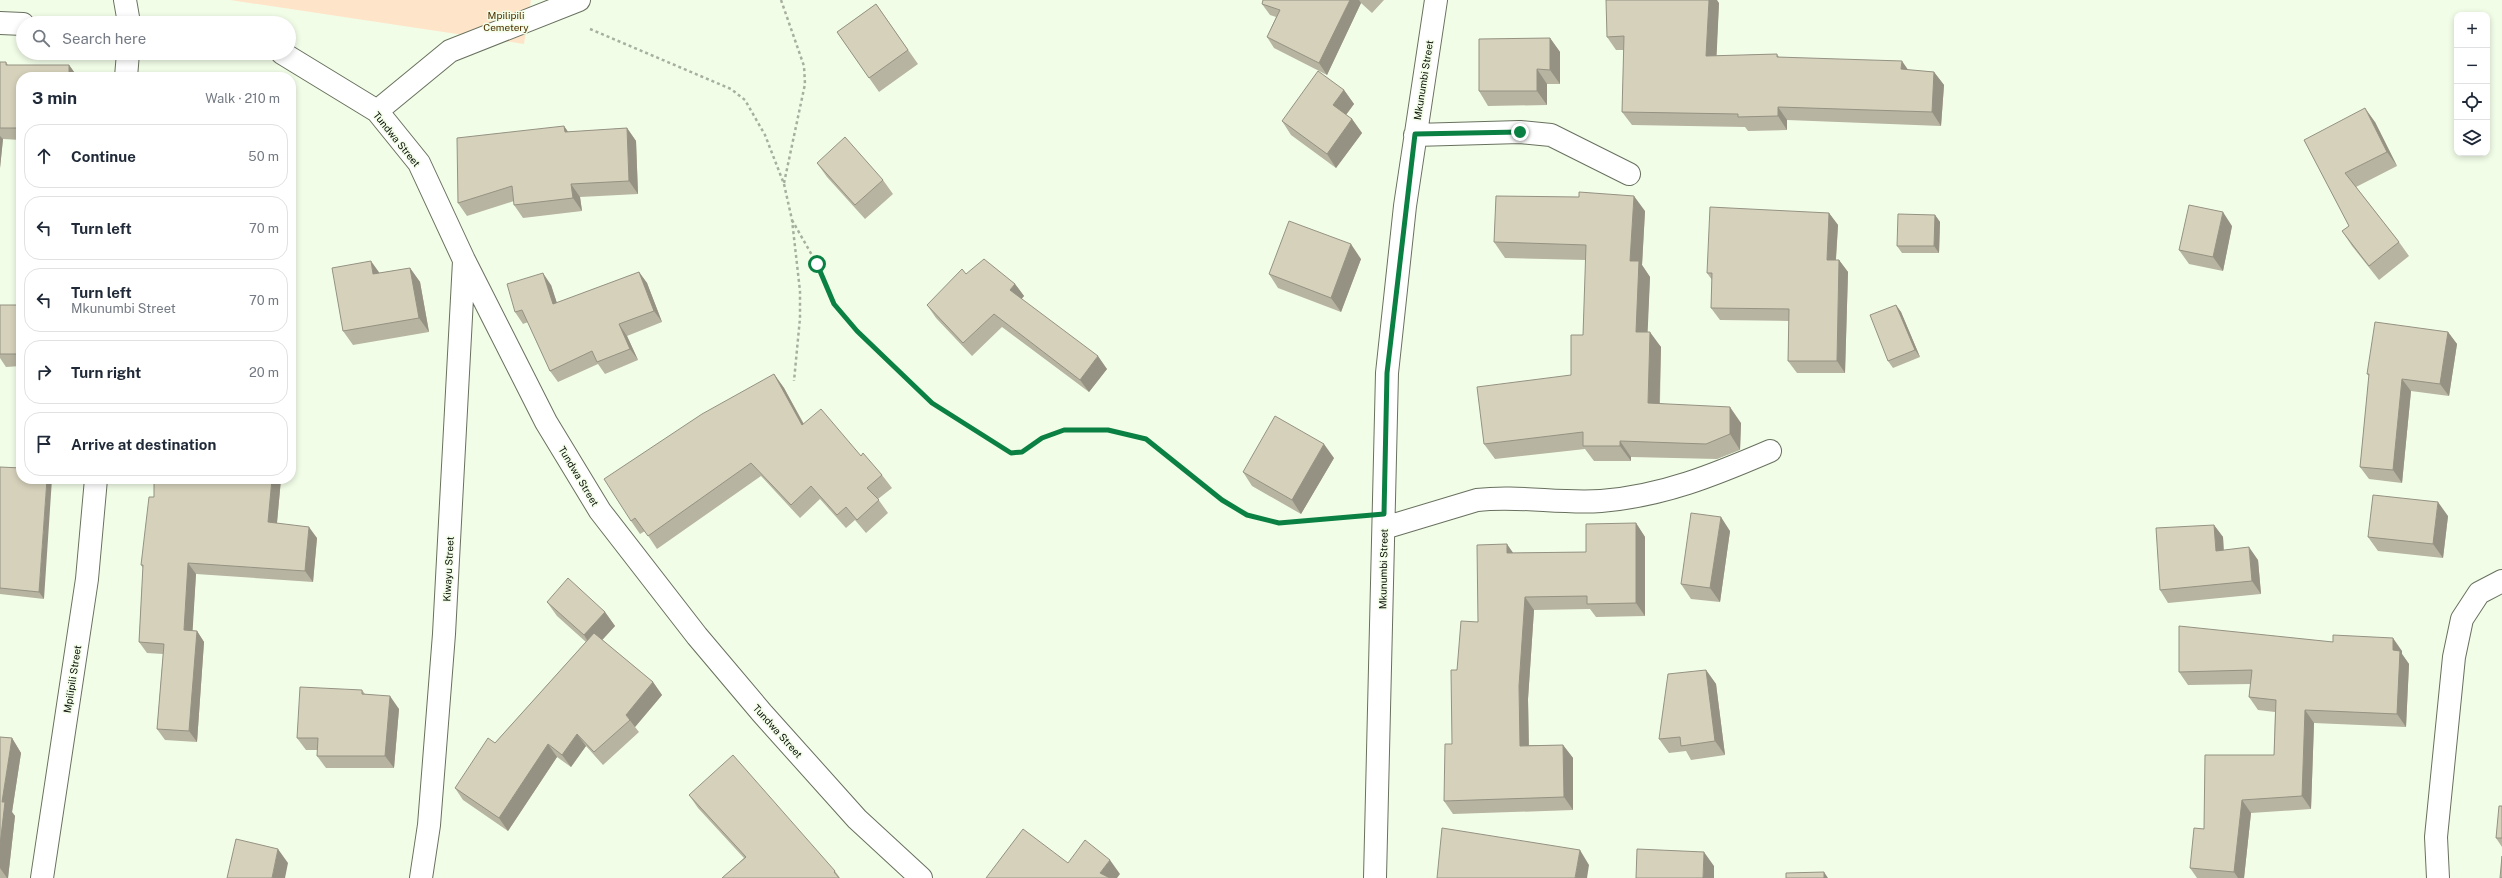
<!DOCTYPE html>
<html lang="en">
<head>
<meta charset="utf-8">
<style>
	body { margin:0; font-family:"Public Sans",sans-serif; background:#f2f2f3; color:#1f2937 }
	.controls { position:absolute; right:12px; top:12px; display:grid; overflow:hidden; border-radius:8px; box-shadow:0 2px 6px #0003 }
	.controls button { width:36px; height:36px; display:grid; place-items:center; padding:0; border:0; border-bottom:1px solid #e0e1e3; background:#fff; color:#1f2937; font:20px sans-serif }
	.stop { position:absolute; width:12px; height:12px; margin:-9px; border:3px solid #0b8043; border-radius:50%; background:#fff }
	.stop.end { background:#0b8043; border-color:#fff; box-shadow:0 1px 4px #0008 }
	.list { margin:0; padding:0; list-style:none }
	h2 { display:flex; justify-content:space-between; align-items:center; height:52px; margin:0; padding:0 16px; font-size:17px }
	h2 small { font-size:13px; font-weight:400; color:#747a83 }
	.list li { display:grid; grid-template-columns:26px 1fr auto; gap:12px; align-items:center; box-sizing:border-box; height:64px; margin:0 8px 8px; padding:0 8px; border:1px solid #e0e1e3; border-radius:16px }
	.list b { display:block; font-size:15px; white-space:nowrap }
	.list p { margin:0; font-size:13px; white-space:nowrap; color:#747a83 }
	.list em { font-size:13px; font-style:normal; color:#747a83 }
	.icon { flex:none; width:22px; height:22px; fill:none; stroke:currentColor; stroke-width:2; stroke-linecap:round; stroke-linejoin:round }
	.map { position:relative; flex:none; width:2502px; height:878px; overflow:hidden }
	.search { position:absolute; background:#fff; box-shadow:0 2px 6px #0003; left:16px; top:16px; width:280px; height:44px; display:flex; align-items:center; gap:10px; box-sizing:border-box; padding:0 14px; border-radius:22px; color:#747a83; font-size:15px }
	.panel { position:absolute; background:#fff; box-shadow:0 2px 6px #0003; left:16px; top:72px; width:280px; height:412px; border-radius:16px }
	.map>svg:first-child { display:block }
	.green { fill:#fee5c9 }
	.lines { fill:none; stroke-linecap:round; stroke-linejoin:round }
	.street-casing { stroke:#68715e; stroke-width:24 }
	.path { stroke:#a7af9f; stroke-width:2.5; stroke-dasharray:3 3; stroke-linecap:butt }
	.street { stroke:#fff; stroke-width:22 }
	.wall { fill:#b7b4a1 }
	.shaded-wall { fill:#959283 }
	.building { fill:#d5d1bb; stroke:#959283 }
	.route { stroke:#0b8043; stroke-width:5 }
	.labels { text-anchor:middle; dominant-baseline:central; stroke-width:3; stroke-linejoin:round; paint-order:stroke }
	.park-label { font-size:10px; fill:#4f3001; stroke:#f2fde8 }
	.street-label { font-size:10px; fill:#0a0e07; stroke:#f2fde8 }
</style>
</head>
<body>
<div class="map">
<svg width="2502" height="878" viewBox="0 0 2502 878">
	<rect width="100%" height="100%" fill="#f2fde8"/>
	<!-- green -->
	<path class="green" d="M230,0H531L524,44Z"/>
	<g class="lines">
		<!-- street casing -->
		<g class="street-casing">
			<path id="street" d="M125,0L129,23
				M0,23L23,24
				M282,53L377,111L419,163L464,260L546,422L600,511L697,636L762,713L857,819L921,878
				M126,77L128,53
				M377,111L450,51L579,0
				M1415,135L1520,132L1551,135L1629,174
				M1384,528L1477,500C1518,495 1560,504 1601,501C1663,496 1714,475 1770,451
				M42,878L87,579L96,479
				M421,878L429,825L444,634L464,261
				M1375,878L1387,373L1405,206L1436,0
				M2438,878L2436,837L2454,657L2462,619L2479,593L2502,581"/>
		</g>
		<!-- path -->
		<path class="path" d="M781,0L804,66L805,84L784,183
			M590,29L731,89L745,100L765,135L784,184L792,220L800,291V318L794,381
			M792,220L817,264L834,304L857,331L932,403L1011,453L1022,452L1042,438L1064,430H1107L1146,439L1222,500L1247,515L1279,523L1353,517"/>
		<!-- street -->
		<use href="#street" class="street"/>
	</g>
	<!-- wall -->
	<path class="wall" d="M1263,0H1384L1372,13L1361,3L1327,75L1274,48L1267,37L1276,17L1270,15L1262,4Z
		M1719,3L1716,56L1777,54L1779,57L1908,70L1934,72L1944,85L1941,126L1787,120V130L1748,131L1745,127L1632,125L1622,112L1624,50H1616L1607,37Z
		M876,4L918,64L879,92L837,32Z
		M1550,38L1560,52V84H1547V105L1488,106L1479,91Z
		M0,62H6L8,65H69L77,76V77H21V140L3,139L0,168Z
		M1344,90L1354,104L1346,115L1352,119L1362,133L1336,168L1291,135L1282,121Z
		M2375,122L2397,166L2356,187L2399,242L2409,256L2379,280L2352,246L2342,231L2349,226L2304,140Z
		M564,126L568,132L627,128L636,141L638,194L580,197L582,211L523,218L514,205V201L467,216L458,203Z
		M817,163L883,180L893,194L865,219L827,177Z
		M1579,197L1645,211L1642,265L1650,277L1647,332L1661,347L1660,403L1741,423L1740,450L1717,459L1631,457V461H1594L1585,449L1495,459L1484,444L1571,375L1583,335L1586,260L1505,258L1494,242Z
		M1829,213L1838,225L1836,260H1839L1848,272L1845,373H1797L1788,361L1789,321L1720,320L1711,308L1712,280L1707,273Z
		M1935,215L1940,222L1939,253H1902L1897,246Z
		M2232,226L2223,271L2189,264L2179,250Z
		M1361,259L1341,312L1278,288L1269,274Z
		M410,268L420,282L429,332L353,345L343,331L379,273Z
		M639,272L647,283L662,322L627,336L638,360L605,374L598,364L558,382L550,371L528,322L523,324L515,312L551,285L557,303Z
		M966,274L1015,284L1024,296L1021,299L1107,369L1089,392L1002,327L972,356L936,318L927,305Z
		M0,305H21V366L6,367L0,358Z
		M1896,305L1901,312L1920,357L1893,368L1888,361Z
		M2448,332L2457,344L2449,396L2411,391L2402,483L2369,479L2360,467L2369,376L2367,374Z
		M774,374L784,388L804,424L861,456L882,475L892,488L878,499L888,513L866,533L855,520L846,528L820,499L800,518L761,476L657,549L645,531L640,534L631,521Z
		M1334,458L1301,514L1252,486L1243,472Z
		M0,467L44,599L0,594Z
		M281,479L277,523L317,538L313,582L196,574L192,631H197L204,642L197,742L165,740L157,729L163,654L147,653L139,642L143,568L141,565L154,497Z
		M2448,516L2443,558L2378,551L2368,537Z
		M1636,523L1645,537V616L1596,617L1590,609L1534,610L1528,699L1529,745H1563L1573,758V810L1453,814L1444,801L1452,744L1457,670L1478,622L1513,553L1586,552Z
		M2214,525L2223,537L2224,550L2258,560L2261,594L2168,603L2160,590Z
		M1730,531L1720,602L1691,599L1681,584Z
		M547,602L605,612L615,626L602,640L653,682L662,695L635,727L639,732L603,765L586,746L571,767L557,757L508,831L463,800L455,788L495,743L586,642L557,616Z
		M2402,651V654L2409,664L2406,727L2314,723L2311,809L2251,813L2244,878H2197L2190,868L2204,829L2274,755L2275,712L2258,710L2249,697L2251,684L2188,685L2179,672Z
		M1706,670L1716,684L1725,755L1691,760L1686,751L1669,753L1659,739Z
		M362,690L365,694L399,709L394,768H326L317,756L318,750H306L297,738Z
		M0,737L12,738L21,753L12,812L15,816L8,878H0Z
		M689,795L835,871L840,878H722L744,858L698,808Z
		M2502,806V847L2496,838Z"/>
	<!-- shaded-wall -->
	<path class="shaded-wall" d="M1350,0H1359L1361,3L1327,75L1319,63Z
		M1709,0H1717L1719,3L1716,69L1706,56Z
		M1550,38L1560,52V84L1550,70Z
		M1902,61L1911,74L1901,69Z
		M69,65L77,76V77H69Z
		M1537,69L1547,84V105L1537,91Z
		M1934,72L1944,85L1941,126L1932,112Z
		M1344,90L1354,104L1342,120L1333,105Z
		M1778,107L1787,120V130L1778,116Z
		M2365,108L2375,122L2397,166L2387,152Z
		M1352,119L1362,133L1336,168L1327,154Z
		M564,126L573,139L565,132Z
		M627,128L636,141L638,194L629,181Z
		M0,136L3,139L0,168Z
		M571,184L580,197L582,211L573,198Z
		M1634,196L1645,211L1642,265L1650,277L1647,347L1636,332L1630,261Z
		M2223,212L2232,226L2223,271L2213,257Z
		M1829,213L1838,225L1835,272L1827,260Z
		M1935,215L1940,222L1939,253L1934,246Z
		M1351,244L1361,259L1341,312L1331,298Z
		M1839,260L1848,272L1845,373L1837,361Z
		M371,261L381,275L373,274Z
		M410,268L420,282L429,332L419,318Z
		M639,272L647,283L662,322L654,311Z
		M543,273L551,285L561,316L553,304Z
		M1015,284L1024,296L1018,303L1010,290Z
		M1896,305L1901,312L1920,357L1915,350Z
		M619,324L627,336L638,360L630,349Z
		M1650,332L1661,347L1659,418L1648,403Z
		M2448,332L2457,344L2449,396L2440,384Z
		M1098,356L1107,369L1089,392L1080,380Z
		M774,374L784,388L811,438L802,425Z
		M2402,379L2411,391L2402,483L2393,470Z
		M1730,407L1741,423L1740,450L1730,434Z
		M291,431L292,432L291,442Z
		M1620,441L1631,457V461L1620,446Z
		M1324,444L1334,458L1301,514L1292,500Z
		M47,479H52L44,599L39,592Z
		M272,479H281L276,533L268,522Z
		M2438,502L2448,516L2443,558L2433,544Z
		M1721,517L1730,531L1720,602L1710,588Z
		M1636,523L1645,537V616L1636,603Z
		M2214,525L2223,537L2224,563L2216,551Z
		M309,527L317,538L313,582L305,571Z
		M1507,544L1516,557L1507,553Z
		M2249,547L2258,560L2261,594L2252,581Z
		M188,563L196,574L192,641L184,630Z
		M1525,597L1534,610L1528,699L1529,759L1520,746L1519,686Z
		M605,612L615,626L593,650L584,635Z
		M197,631L204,642L197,742L189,731Z
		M2393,638L2402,651V654L2409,664L2406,727L2397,714L2393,650Z
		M1706,670L1716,684L1725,755L1715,741Z
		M653,682L662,695L635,727L626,715Z
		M390,696L399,709L394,768L385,756Z
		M2305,710L2314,723L2311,809L2302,796Z
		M577,734L586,746L571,767L562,755Z
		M12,738L21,753L12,812L15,816L8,878H7L0,868V845L2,802Z
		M548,744L557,757L508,831L499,818Z
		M1563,745L1573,758V810L1564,797Z
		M2242,800L2251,813L2244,878H2238L2234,872Z
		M278,849L288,863L285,878H272Z
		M1580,850L1589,865L1587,878H1575Z
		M1704,852L1714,866V878H1703Z
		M1110,860L1120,874L1117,878H1104L1100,873Z
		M1824,872L1828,878H1824Z"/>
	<!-- building -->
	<path class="building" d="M1263,0H1350L1319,63L1267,37L1280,10L1262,4Z
		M1606,0H1709L1706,56L1777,54V57L1902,61L1901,69L1934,72L1932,112L1778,107V116L1738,117V114L1622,112L1624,36L1607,37Z
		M876,4L908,50L869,78L837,32Z
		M1550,38V70L1537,69V91H1479V39Z
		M0,62H6V65H69V77H21V128H0Z
		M1318,71L1344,90L1333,105L1352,119L1327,154L1282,121Z
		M2365,108L2387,152L2345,173L2399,242L2369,266L2342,231L2349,226L2304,140Z
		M564,126L565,132L627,128L629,181L571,184L573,198L514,205L512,186L458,203L457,138Z
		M845,137L883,180L855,205L817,163Z
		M1579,192L1634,196L1630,261H1639L1636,332H1650L1648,403L1730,407V434L1706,444L1620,441V446H1583V432L1484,444L1477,387L1571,375V335H1583L1586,245L1494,242L1496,196L1579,197Z
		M2189,205L2223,212L2213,257L2179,250Z
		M1710,207L1829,213L1827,260H1839L1837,361H1788L1789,309L1711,308L1712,273H1707Z
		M1898,214L1935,215L1934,246H1897Z
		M1289,221L1351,244L1331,298L1269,274Z
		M984,259L1015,284L1010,290L1098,356L1080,380L994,314L963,343L927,305L962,269L966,274Z
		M371,261L373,274L410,268L419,318L343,331L332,268Z
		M639,272L654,311L619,324L630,349L597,362L592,351L550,371L522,310L515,312L507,284L543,273L553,304Z
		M0,305H21V354H0Z
		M1896,305L1915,350L1888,361L1870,315Z
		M2375,322L2448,332L2440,384L2402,379L2393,470L2360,467L2369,374H2367Z
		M774,374L802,425L821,409L861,456L863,453L882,475L867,488L879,500L857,520L846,507L837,515L811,486L791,505L751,463L648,536L635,518L631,521L604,479L702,414Z
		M1275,416L1324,444L1292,500L1243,472Z
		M0,467L21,468V479H47L39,592L0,588Z
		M154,479H272L268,522L309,527L305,571L188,563L184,630L197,631L189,731L157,729L164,644L139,642L143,565H141L149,497H154Z
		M2373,495L2438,502L2433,544L2368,537Z
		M1691,513L1721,517L1710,588L1681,584Z
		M1636,523V603L1587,604V596L1525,597L1519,686L1520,746L1563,745L1564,797L1444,801L1445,744H1452L1451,670H1457L1461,621L1478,622L1477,545L1507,544V553L1586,552V524Z
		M2214,525L2216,551L2249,547L2252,581L2160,590L2156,528Z
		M568,578L605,612L584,635L547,602Z
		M2179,626L2333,642V635L2393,638V650L2400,651L2397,714L2305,710L2302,796L2242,800L2234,872L2190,868L2194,828L2204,829L2205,755H2274L2276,700L2249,697L2252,670L2179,672Z
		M594,633L653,682L626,715L630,720L594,752L577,734L562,755L548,744L499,818L455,788L488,738L495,743Z
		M1706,670L1715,741L1681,746L1680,737L1659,739L1668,674Z
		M300,687L362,690V694L390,696L385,756H317L318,738H297Z
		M0,737L12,738L2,802H5L0,845Z
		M733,755L835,871L834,872L839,878H722L746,857L689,795Z
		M2499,806H2502V838H2496Z
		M1442,828L1580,850L1575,878H1437Z
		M1023,829L1068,863L1085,840L1110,860L1100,873L1110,878H986Z
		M236,839L278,849L272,878H227Z
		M1637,849L1704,852L1703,878H1636Z
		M2502,856V878H2500Z
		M1824,872V878H1786V873Z"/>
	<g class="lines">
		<!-- route -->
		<path class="route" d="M817,264L834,304L857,331L932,403L1011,453L1022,452L1042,438L1064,430H1108L1146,439L1222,500L1247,515L1279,523L1384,514L1387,373L1415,134L1520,132"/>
	</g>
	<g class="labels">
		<!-- park labels -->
		<g class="park-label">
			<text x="506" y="15">Mpilipili<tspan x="506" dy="12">Cemetery</tspan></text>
		</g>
		<!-- street labels -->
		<g class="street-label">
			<text transform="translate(1423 80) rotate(-81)">Mkunumbi Street</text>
			<text transform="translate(397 139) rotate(51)">Tundwa Street</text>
			<text transform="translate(579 476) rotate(59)">Tundwa Street</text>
			<text transform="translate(448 569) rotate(-87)">Kiwayu Street</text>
			<text transform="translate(1383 569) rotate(-89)">Mkunumbi Street</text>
			<text transform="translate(72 679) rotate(-81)">Mpilipili Street</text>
			<text transform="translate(778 731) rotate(48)">Tundwa Street</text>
		</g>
	</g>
</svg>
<div class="controls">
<button>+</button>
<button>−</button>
<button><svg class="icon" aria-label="locate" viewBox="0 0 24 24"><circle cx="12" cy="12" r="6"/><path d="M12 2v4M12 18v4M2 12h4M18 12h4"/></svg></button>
<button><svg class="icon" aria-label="layers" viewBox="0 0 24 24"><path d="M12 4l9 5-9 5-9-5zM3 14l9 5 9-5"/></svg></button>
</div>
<div class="stop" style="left:817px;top:264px"></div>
<div class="stop end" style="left:1520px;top:132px"></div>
<div class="search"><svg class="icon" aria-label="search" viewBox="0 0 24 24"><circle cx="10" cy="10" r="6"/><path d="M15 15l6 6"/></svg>Search here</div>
<section class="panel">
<h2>3 min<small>Walk · 210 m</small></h2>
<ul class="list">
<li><svg class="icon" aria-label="ahead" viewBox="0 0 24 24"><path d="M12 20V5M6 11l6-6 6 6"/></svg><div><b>Continue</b></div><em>50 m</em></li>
<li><svg class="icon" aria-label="left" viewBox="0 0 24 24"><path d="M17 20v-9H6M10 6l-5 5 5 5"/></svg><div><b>Turn left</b></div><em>70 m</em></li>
<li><svg class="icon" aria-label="left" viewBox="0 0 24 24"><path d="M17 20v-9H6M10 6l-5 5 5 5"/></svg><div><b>Turn left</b><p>Mkunumbi Street</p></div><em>70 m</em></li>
<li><svg class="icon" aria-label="right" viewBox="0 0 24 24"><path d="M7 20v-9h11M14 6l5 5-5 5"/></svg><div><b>Turn right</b></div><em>20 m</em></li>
<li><svg class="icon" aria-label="arrive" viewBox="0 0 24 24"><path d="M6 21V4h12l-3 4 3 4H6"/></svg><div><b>Arrive at destination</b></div></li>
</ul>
</section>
</div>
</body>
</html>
